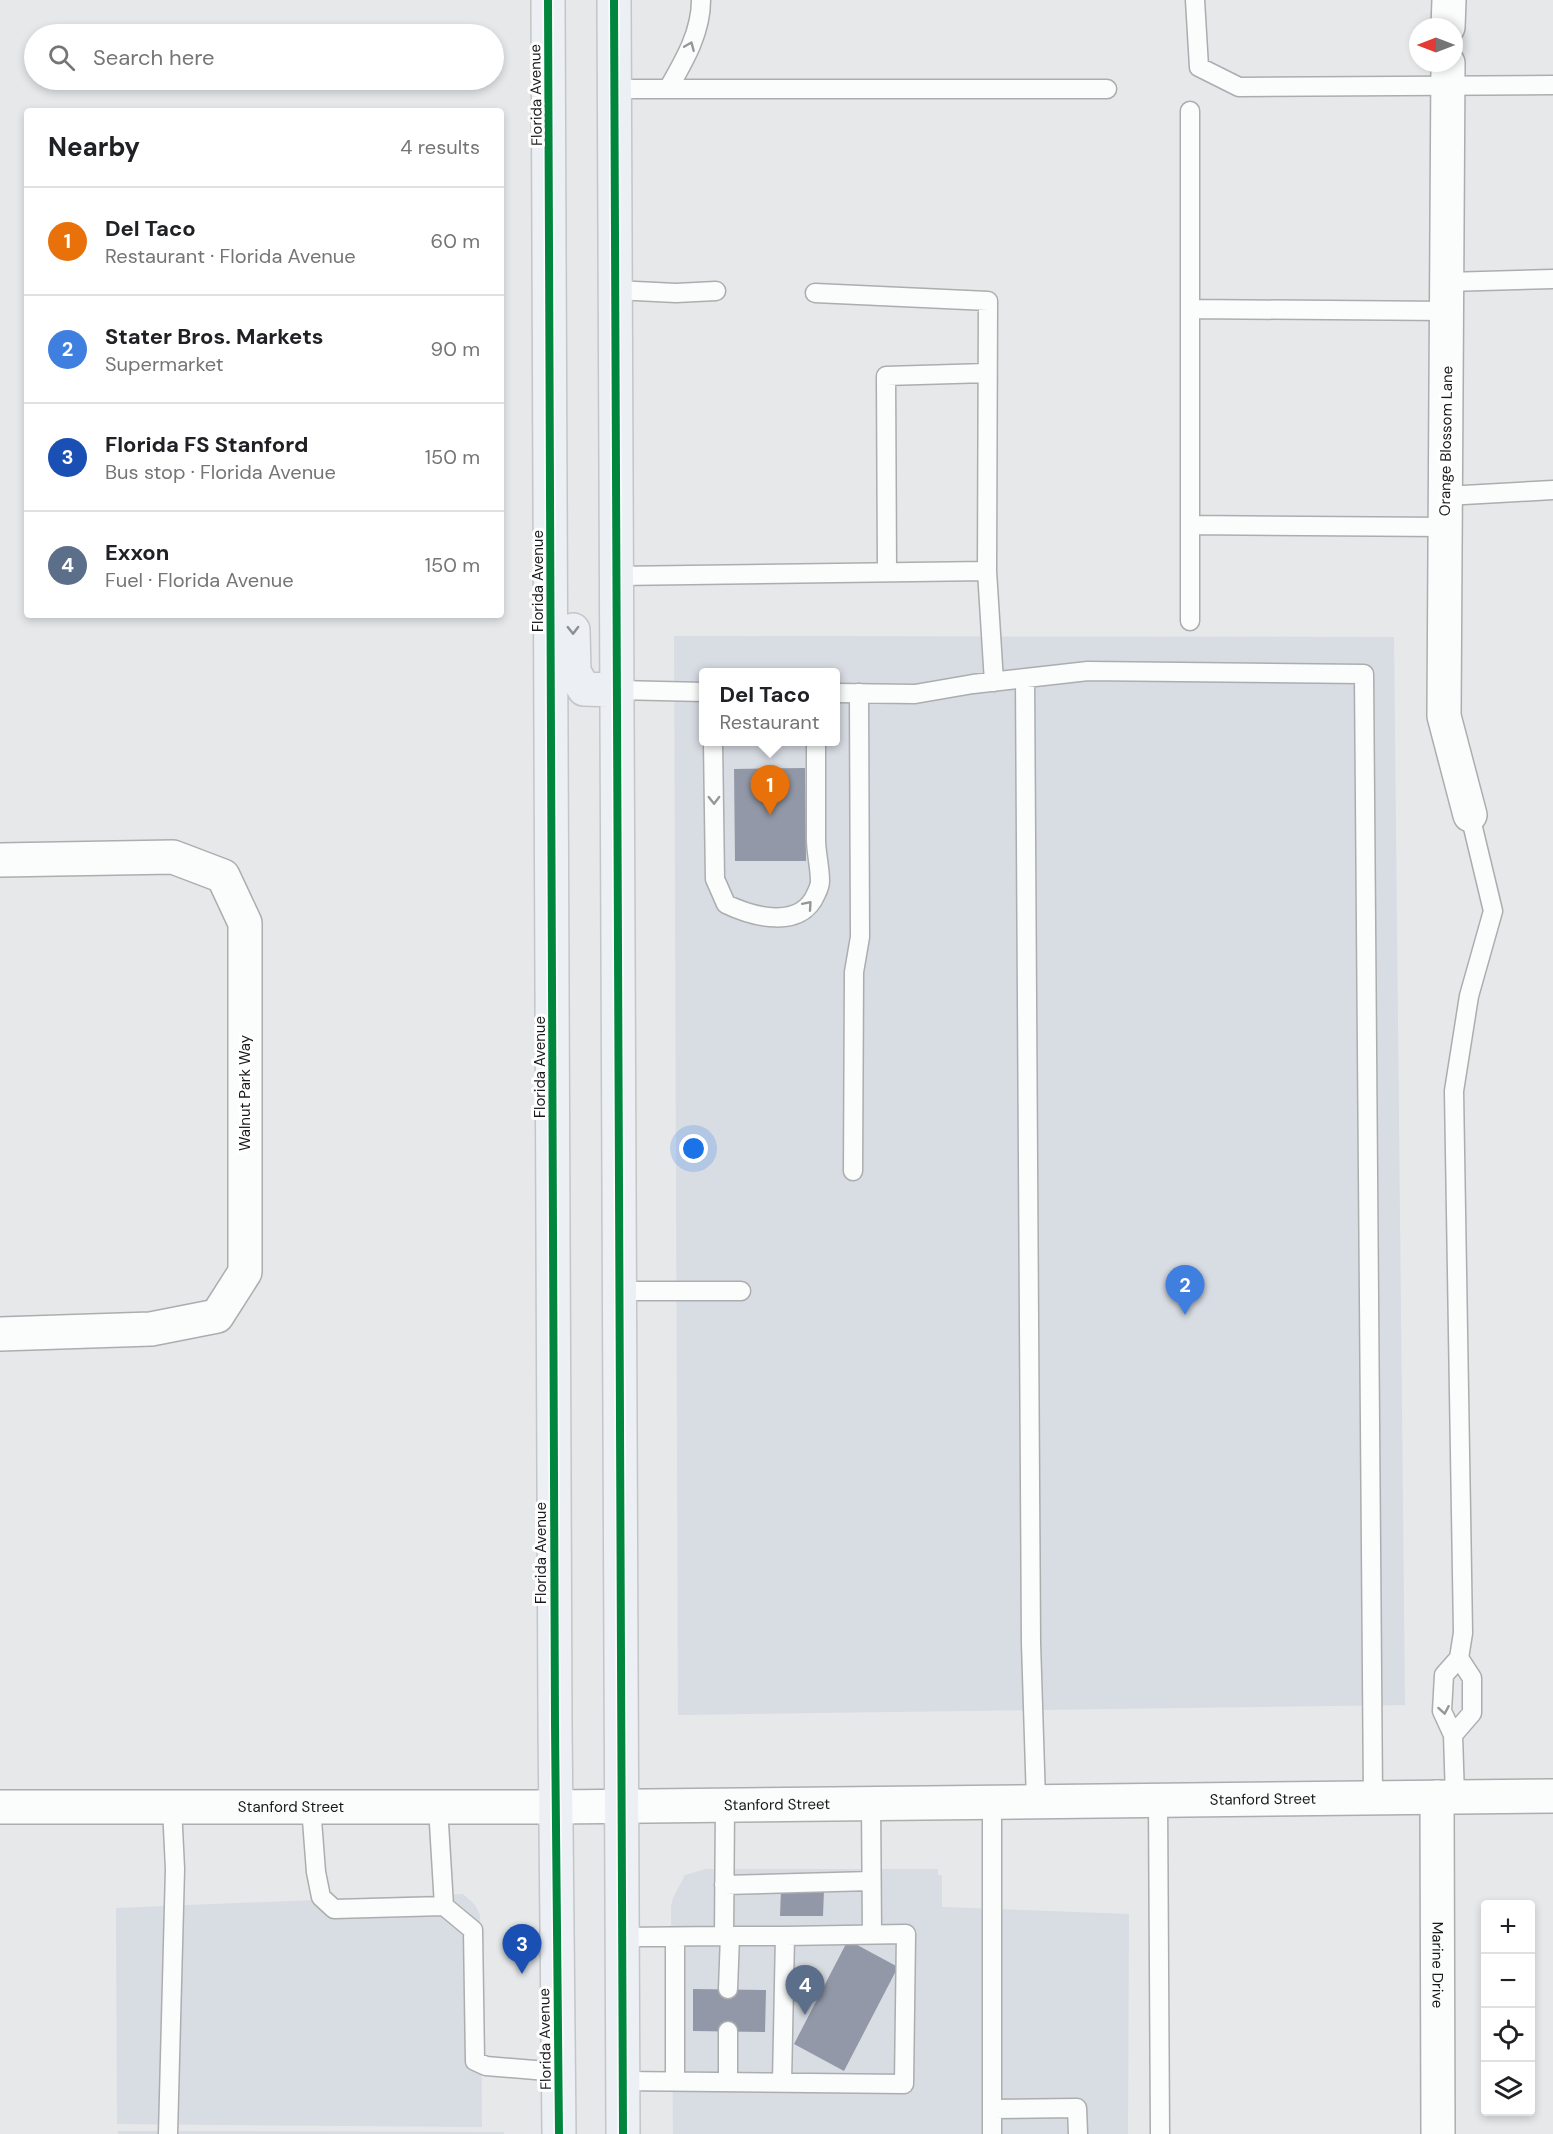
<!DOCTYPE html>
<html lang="en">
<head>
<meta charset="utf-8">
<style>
	body { margin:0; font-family:"DM Sans",sans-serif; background:#f2f2f2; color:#202124 }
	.controls { position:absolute; right:18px; bottom:18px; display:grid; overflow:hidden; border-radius:6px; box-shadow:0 3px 9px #0003 }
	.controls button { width:54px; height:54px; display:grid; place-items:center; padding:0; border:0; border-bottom:2px solid #e0e0e0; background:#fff; color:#202124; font:30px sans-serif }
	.compass { position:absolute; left:1409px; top:18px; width:54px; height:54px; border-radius:50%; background:#fff; box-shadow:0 3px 9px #0003; rotate:270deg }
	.you { position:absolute; left:694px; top:1149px; width:21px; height:21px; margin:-15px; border:4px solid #fff; border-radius:50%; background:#1a73e8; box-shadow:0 0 0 9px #1a73e833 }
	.badge { display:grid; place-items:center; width:39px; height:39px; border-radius:50%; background:#111827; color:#fff; font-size:20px; font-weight:700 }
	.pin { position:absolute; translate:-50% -50px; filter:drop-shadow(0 2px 3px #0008) }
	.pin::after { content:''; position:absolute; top:32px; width:21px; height:18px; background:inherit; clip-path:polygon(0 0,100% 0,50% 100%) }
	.popup { position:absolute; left:699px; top:668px; width:141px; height:78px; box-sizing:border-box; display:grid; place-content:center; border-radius:6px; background:#fff; filter:drop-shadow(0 2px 4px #0005); font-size:20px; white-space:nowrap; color:#757577 }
	.popup b { font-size:22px; color:#202124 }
	.popup::after { content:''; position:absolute; left:50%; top:100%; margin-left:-12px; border:12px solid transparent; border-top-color:#fff }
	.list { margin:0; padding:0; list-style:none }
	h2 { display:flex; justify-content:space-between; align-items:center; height:78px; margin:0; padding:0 24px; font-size:26px }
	h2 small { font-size:20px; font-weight:400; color:#757577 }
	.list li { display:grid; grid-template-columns:39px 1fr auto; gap:18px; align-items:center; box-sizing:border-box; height:108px; padding:0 24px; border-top:2px solid #e0e0e0 }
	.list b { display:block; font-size:22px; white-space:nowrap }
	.list p { margin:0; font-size:20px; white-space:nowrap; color:#757577 }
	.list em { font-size:20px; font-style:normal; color:#757577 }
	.icon { flex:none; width:33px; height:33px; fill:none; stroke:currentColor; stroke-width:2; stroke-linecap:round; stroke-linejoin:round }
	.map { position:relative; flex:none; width:1553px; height:2134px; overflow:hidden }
	.search { position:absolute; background:#fff; box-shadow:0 3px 9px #0003; left:24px; top:24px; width:480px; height:66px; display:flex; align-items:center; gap:15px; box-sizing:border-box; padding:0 21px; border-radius:33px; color:#757577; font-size:22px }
	.panel { position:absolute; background:#fff; box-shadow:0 3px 9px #0003; left:24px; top:108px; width:480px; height:510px; border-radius:6px }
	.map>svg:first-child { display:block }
	.built { fill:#d8dce3; fill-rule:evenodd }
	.building { fill:#9298a7 }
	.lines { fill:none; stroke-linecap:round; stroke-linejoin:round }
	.lane-casing { stroke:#acadaf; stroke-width:21 }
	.street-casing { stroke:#acadaf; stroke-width:36 }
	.secondary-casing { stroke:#acadaf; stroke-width:36 }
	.primary-casing { stroke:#c4c5c6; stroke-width:36 }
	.lane { stroke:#fbfcfc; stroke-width:18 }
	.street { stroke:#fbfcfc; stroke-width:33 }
	.secondary { stroke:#fbfcfc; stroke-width:33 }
	.primary { stroke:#eceff4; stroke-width:33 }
	.cycleway-casing { stroke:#fff; stroke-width:11 }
	.cycleway { stroke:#00873e; stroke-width:8 }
	.oneway { stroke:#959697 }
	.oneway2 { stroke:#8d8f92 }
	.labels { text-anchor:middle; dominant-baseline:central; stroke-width:6; stroke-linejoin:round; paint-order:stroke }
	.street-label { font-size:15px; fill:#19191b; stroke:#fff }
</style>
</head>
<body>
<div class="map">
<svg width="1553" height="2134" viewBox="0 0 1553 2134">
	<rect width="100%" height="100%" fill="#e6e8ea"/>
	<!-- built -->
	<path class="built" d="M674,636L1394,637L1405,1705L678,1715ZM704,672H836V742H704Z
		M706,1869H938V1875H942V1907L1129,1914L1128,2134H673L671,1906L673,1898L685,1875Z
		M463,1894L475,1905L480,1915L482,2127L117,2124L116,1908Z
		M118,2131L504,2132V2134H118Z"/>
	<!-- building -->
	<path class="building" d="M805,768L806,861H735L734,769Z
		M781,1889L824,1890L823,1916H780Z
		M848,1940L898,1967L844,2071L794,2044Z
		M693,1989L766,1990L765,2032L693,2031Z"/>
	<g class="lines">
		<!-- lane casing -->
		<g class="lane-casing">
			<path id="lane" d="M1195,0L1199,67L1239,87L1553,85
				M615,89H1107
				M668,89C684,61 701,33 701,0
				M1190,111V621
				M1447,282L1553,279
				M615,290L676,293L716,291
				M1190,309L1447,311
				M1446,496L1553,490
				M1190,525L1445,527
				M987,571L994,682
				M887,572L886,376L987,373
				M617,576L987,571L988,301L815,293
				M1025,678L1031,1643L1036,1801
				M617,690L704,692
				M836,693L915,694L973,684L1088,671L1364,674L1373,1798
				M713,742L715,879L726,904C753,917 801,930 816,894C818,890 820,886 820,881C820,867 816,853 816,839C816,807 816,774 816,742
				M853,1171L854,972L860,937L859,693
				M619,1291H741
				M1459,1658L1472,1678V1713L1453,1735L1442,1711L1444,1675L1459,1658L1463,1633L1454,1091L1469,996L1493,911L1470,815
				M1453,1735L1455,1797
				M1158,1800L1160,2134
				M992,1802V2134
				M871,1803L872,1934
				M311,1807L316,1872L321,1897L334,1909L444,1906L473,1930L475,2061L486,2066L559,2072
				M438,1807L444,1906
				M724,1885L871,1881
				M724,1936H785L782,2082
				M622,1937L724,1936L725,1805
				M675,1937V2081
				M728,1989L730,1936
				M728,2031V2082
				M622,2081L904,2084L906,1934L785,1936
				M992,2109L1077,2108L1078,2134
				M168,2134L175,1869L172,1807"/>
		</g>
		<!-- street casing -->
		<g class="street-casing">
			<g id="street">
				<path d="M1448,27L1449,0"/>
				<path d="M1448,63L1444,716L1470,815"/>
				<path d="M0,860L173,857L223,876L245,923V1272L217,1316L151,1329L0,1334"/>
				<path id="s1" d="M1437,1797L1438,2134"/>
			</g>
		</g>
		<!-- secondary casing -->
		<g class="secondary-casing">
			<g id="secondary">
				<path id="s2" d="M0,1807H556L1553,1796"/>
			</g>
		</g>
		<!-- primary casing -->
		<g class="primary-casing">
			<path id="primary" d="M548,0L555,1724L559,2134
				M614,0L623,2134
				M573,630L574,672L584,689L617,690"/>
		</g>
		<!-- lane -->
		<use href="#lane" class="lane"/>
		<!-- street -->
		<use href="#street" class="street"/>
		<!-- secondary -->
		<use href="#secondary" class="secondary"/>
		<!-- primary -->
		<use href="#primary" class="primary"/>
		<!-- cycleway casing -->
		<g class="cycleway-casing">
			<path id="cycleway" d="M548,0L555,1724L559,2134
				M614,0L623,2134"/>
		</g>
		<!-- cycleway -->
		<use href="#cycleway" class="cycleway"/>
	</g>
	<!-- one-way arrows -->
	<defs><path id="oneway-chevron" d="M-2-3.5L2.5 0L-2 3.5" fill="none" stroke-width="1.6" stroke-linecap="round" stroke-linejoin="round" transform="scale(1.5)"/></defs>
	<g class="oneway">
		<use href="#oneway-chevron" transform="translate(690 46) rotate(-67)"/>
		<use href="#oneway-chevron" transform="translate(714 800) rotate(89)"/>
		<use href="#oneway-chevron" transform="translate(808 905) rotate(-49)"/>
		<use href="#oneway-chevron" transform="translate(1444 1710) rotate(80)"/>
	</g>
	<use class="oneway2" href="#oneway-chevron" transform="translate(573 630) rotate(89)"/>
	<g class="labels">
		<!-- street labels -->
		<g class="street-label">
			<text transform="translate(536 95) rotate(-91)">Florida Avenue</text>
			<text transform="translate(1446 441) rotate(-89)">Orange Blossom Lane</text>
			<text transform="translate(538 581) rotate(-90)">Florida Avenue</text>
			<text transform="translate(540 1067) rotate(-90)">Florida Avenue</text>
			<text transform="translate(245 1093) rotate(-90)">Walnut Park Way</text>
			<text transform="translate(541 1553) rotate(-90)">Florida Avenue</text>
			<text stroke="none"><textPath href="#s2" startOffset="1263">Stanford Street</textPath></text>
			<text stroke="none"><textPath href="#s2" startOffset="777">Stanford Street</textPath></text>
			<text stroke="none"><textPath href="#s2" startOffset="291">Stanford Street</textPath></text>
			<text stroke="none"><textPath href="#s1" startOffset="168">Marine Drive</textPath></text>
			<text transform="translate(545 2039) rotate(-91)">Florida Avenue</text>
		</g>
	</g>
</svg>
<div class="controls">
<button>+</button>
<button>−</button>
<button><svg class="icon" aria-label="locate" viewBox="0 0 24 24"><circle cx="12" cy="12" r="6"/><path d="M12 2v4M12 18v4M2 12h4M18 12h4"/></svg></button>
<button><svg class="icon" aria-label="layers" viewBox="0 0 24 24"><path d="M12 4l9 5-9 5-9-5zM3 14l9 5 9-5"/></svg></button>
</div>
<svg class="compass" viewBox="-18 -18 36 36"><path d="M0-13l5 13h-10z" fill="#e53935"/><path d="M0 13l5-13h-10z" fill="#757577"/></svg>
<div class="you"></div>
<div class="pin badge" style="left:770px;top:815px;background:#e8710a">1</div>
<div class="popup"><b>Del Taco</b>Restaurant</div>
<div class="pin badge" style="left:1185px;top:1315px;background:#3f7fe0">2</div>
<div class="pin badge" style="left:522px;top:1974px;background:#1a4fb4">3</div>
<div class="pin badge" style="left:805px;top:2015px;background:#5c6f8a">4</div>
<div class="search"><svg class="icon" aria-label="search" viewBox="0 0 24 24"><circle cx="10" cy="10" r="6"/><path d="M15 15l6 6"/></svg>Search here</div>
<section class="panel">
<h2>Nearby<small>4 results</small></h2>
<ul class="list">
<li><span class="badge" style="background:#e8710a">1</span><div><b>Del Taco</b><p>Restaurant · Florida Avenue</p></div><em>60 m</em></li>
<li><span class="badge" style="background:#3f7fe0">2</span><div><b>Stater Bros. Markets</b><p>Supermarket</p></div><em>90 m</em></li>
<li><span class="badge" style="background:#1a4fb4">3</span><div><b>Florida FS Stanford</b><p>Bus stop · Florida Avenue</p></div><em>150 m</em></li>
<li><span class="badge" style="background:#5c6f8a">4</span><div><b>Exxon</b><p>Fuel · Florida Avenue</p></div><em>150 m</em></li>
</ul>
</section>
</div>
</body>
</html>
